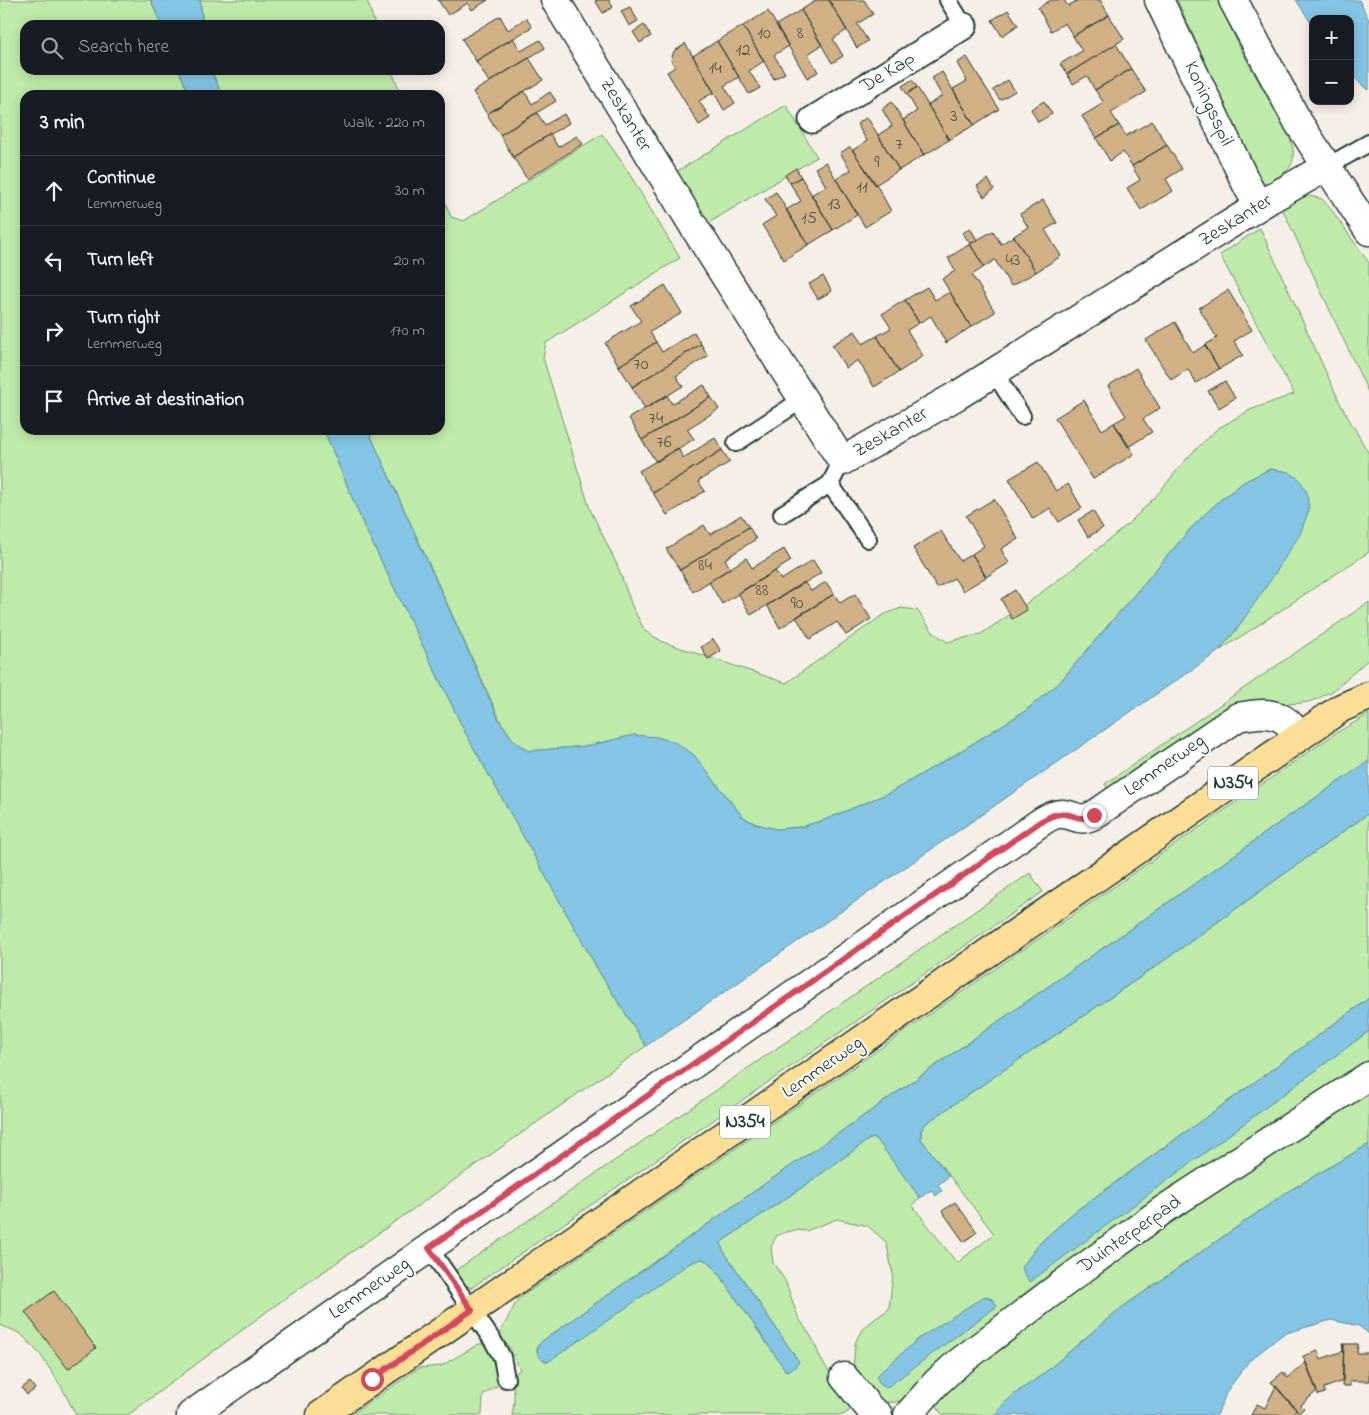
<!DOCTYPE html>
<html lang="en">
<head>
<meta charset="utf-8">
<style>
	body { margin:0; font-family:"Indie Flower",sans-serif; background:#242831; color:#f1f3f6 }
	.controls { position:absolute; right:15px; top:15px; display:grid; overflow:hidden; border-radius:10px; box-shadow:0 2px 12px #0003 }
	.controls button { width:45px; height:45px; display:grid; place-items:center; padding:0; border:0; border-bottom:1px solid #363941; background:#171b24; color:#f1f3f6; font:25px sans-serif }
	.stop { position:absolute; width:15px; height:15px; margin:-11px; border:4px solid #d1495b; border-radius:50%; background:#fff }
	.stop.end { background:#d1495b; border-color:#fff; box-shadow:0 1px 5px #0008 }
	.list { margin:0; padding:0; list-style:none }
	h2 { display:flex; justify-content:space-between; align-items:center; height:65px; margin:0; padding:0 20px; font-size:21px }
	h2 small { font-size:16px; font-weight:400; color:#9ea1a6 }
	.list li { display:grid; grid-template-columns:32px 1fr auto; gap:15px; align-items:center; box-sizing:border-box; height:70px; padding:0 20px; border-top:1px solid #363941 }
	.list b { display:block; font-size:19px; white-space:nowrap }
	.list p { margin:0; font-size:16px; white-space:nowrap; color:#9ea1a6 }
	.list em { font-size:16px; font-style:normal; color:#9ea1a6 }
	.icon { flex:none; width:28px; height:28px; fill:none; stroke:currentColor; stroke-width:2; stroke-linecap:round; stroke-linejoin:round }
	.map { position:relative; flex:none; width:1369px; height:1415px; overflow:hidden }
	.search { position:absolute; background:#171b24; box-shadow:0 2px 12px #0003; left:20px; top:20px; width:425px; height:55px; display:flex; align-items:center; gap:12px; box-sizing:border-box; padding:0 18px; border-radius:15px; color:#9ea1a6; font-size:19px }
	.panel { position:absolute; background:#171b24; box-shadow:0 2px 12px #0003; left:20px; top:90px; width:425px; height:345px; border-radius:15px }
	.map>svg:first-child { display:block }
	.green { fill:#beeba9; stroke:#6e946e; fill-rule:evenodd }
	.water { fill:#84c5e5; stroke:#5c8f9e }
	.building { fill:#d2b085; stroke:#1f3d34 }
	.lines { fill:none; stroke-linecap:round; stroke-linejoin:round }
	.service-casing { stroke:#1f3d34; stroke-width:20 }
	.pedestrian-casing { stroke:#1f3d34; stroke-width:29 }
	.minor-casing { stroke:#1f3d34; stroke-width:31 }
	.tertiary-casing { stroke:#1f3d34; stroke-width:31 }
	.primary-casing { stroke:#1f3d34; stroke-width:31 }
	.service { stroke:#fff; stroke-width:16 }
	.pedestrian { stroke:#fff; stroke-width:25 }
	.minor { stroke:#fff; stroke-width:28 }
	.tertiary { stroke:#fff; stroke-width:28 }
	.primary { stroke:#fcde96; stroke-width:28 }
	.route { stroke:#d1495b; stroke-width:6 }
	.labels { text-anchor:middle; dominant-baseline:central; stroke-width:4; stroke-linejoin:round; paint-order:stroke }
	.number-label { font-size:18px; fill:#4c5a48 }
	.shield { fill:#fff; stroke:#627771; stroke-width:1 }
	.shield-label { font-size:19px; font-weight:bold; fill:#1f3d34 }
	.street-label { font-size:20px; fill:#1f3d34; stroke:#fff }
</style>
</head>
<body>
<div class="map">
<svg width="1369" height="1415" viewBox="0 0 1369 1415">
	<rect width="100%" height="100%" fill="#f6efe7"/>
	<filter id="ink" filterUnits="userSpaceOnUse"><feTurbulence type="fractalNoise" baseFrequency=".02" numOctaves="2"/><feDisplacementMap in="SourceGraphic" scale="10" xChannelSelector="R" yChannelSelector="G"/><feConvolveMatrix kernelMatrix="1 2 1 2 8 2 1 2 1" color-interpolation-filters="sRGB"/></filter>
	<g filter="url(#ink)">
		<!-- green -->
		<path class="green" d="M0,0H151L161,25H25V70H179L189,95H25V430H324L364,526L466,734L601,975L646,1046L273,1307L128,1415H76L61,1386L40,1354L20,1333L0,1325Z
			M200,0H367L375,25H203Z
			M1177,0H1218L1240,48L1285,128C1295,148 1300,165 1278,177C1273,180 1269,183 1263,183L1258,179Z
			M211,70H391L402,95H222Z
			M786,105L817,157L707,224L676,172Z
			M602,134L622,162L680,258L546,343L543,358L590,509L618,567L632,606L645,631L663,642L786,683L883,615L901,608L917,610L933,632L947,642L981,634L1030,601L1079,564L1127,525L1156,496L1189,456L1217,429L1250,410L1294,394L1220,255L1260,228L1341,405L1369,454V552L1219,651L1237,629L1289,472L1270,469L1244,482L1219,501L1192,527L1059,683L1025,711L956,754L891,792L827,819L801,827L776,829L756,824L743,817L693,754L634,735L587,746L528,751L514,741L501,722L368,430H440V189L451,217L464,221Z
			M1310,196L1322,199L1328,205L1369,263V394L1282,208L1304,197Z
			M1369,602V659L1329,694L1327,693C1311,705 1295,704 1276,703L1112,791L1107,788L1105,784Z
			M1369,714V761L1286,818L1180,894L862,1117L766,1183L541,1342L537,1347V1352L690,1263L701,1259L707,1261L717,1271L786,1371L799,1362L723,1250L721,1243L724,1240L804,1186L868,1140L874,1138L878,1141L920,1198L912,1205L957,1263L994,1234L921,1139V1131L925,1124L1155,967L1369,813V998L1259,1079L1073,1213L1039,1244L1022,1267L1030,1281L1369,1031V1068L900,1401C874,1408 867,1387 853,1369C854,1361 854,1353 855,1345C858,1328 877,1318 889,1309L893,1274L886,1242L868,1226L837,1219L806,1231L794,1230L777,1235L771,1247L773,1263L785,1280L798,1317L812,1338L821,1359L831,1375L856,1406L843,1415H512C515,1401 515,1390 511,1376L520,1370L511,1350L501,1337V1331L518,1299L1336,733ZM987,1296L993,1300L997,1306L930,1355Z
			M1030,873L1043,892L471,1288L458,1281L455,1271Z
			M1369,1086V1144L1287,1192L1117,1311L1042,1375L1013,1395L993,1415H943C938,1410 936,1404 937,1397L1082,1279Z
			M479,1344H484L489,1345L493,1352L500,1384L483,1395L482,1415H351L419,1368L441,1366Z"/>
		<!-- water -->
		<path class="water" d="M151,0H200L203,25H161Z
			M1296,0H1359L1369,20V90L1366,89L1350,73V19H1313V26Z
			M179,70H211L222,95H189Z
			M324,430H368L500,722L514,741L528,751L587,746L634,735L657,737L674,742L693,754L743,817L756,824L776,829L801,827L827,819L891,792L956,754L1025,711L1059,683L1192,527L1219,501L1244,482L1270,469L1289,472L1300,480L1307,493L1309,510L1300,534L1272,578L1237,629L1219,651L646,1046L601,975L466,734L364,526Z
			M1369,761V813L1155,967L925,1124L921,1131V1139L949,1176L938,1185L942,1191L936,1196L931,1190L920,1198L878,1141L873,1138L868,1140L804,1186L724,1240L721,1243L723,1250L799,1362L795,1367L786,1371L717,1271L707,1261L701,1259L690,1263L548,1362C537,1359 534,1350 541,1342L766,1183L862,1117L1180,894L1286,818Z
			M1369,998V1031L1030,1282L1025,1276L1022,1267L1039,1244L1073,1213L1259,1079Z
			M1369,1144V1334L1359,1326L1331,1320L1283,1334L1249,1361L1227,1391L1217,1415H993L1013,1395L1042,1375L1117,1311L1287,1192Z
			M986,1296L993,1300L997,1306L886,1388L880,1384L876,1376L918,1339L983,1297Z"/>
		<!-- building -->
		<path class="building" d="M438,0H488L472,10L468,3L448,15Z
			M595,0H609L613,7L603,13Z
			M817,0H829L847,30L833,39L843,56L832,63L801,10Z
			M829,0H864L873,14L857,24L868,41L857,48Z
			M1051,0H1064L1068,6L1078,0H1100L1109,15L1073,36L1065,23L1051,31L1038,8Z
			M630,7L638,21L629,26L621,11Z
			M801,10L822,45L808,54L818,72L807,78L776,25Z
			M1008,10L1018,25L1002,36L992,20Z
			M768,11L789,46L774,55L785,73L774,79L743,26Z
			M1109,15L1124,39L1067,74L1060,64L1082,51L1073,36Z
			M500,16L508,30L526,18L532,27L476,61L462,39Z
			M644,25L651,36L640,43L633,32Z
			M743,26L764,61L749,71L760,88L749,94L717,41Z
			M513,38L521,51L540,40L545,48L489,82L476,61Z
			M717,41L739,77L724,86L735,103L724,110L693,56Z
			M685,43L714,92L699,101L710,118L699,125L667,72L675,67L671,60L674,51L684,45Z
			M1116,44L1131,69L1095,90L1087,76L1073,84L1067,74Z
			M967,57L999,109L974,125L953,89L967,81L957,63Z
			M529,58L543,80L487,114L473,92Z
			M1131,69L1146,92L1111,113L1119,125L1096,138L1082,116L1104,103L1095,90Z
			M942,72L974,125L949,140L928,105L942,96L932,78Z
			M912,80L917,87L907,94L902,86Z
			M1008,80L1015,91L1000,100L993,90Z
			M917,87L949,140L924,155L903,120L917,111L907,94Z
			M524,91L532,104L550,92L556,101L500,135L487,114Z
			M1044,101L1052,114L1038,122L1031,109Z
			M892,102L924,155L899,170L878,135L892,126L882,109Z
			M537,113L545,125L564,114L569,123L513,157L500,135Z
			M867,117L899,170L875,185L853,150L867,141L857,124Z
			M1152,121L1167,145L1132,166L1123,152L1110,161L1096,138L1119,125L1126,136Z
			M550,134L558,147L577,136L583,144L527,179L513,157Z
			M1167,145L1182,169L1166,179L1173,191L1141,210L1127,188L1140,180L1132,166Z
			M850,147L876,184L891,211L865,227L836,179L851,170L840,153Z
			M826,162L857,215L833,230L811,195L826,186L815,168Z
			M796,168L801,177L790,183L785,175Z
			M801,177L833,230L808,245L786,210L801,201L790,183Z
			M988,179L994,189L984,197L977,186Z
			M776,192L808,245L784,260L762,225L776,216L765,199Z
			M1043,200L1057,223L1045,230L1061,256L1036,272L1014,236L1028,227L1020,214Z
			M970,228L977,240L970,244L963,233Z
			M993,231L1001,244L1014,236L1036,272L1011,286L995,260L984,267L970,244Z
			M970,244L984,267L972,275L995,312L971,327L942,279L955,271L948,258Z
			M823,276L832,291L818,299L809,284Z
			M665,285L682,313L650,332L656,342L619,366L605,343L641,321L631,306Z
			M927,287L935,300L950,292L971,327L946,343L931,316L919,323L905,300Z
			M1228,290L1252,330L1234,341L1243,355L1219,369L1205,345L1217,338L1199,308Z
			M905,300L919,323L907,330L923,356L899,372L877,336L891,328L882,314Z
			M1175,322L1193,353L1205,345L1219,369L1196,383L1188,369L1171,380L1146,340Z
			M855,331L863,344L877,336L899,372L874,387L858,360L846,368L832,345Z
			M694,332L701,344L632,387L619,366L656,342L662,352Z
			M701,344L708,356L676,376L683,386L645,409L632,387Z
			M1136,368L1160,408L1143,419L1152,432L1128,447L1114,423L1126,416L1108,386Z
			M1225,381L1235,398L1219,408L1208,391Z
			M704,385L711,397L642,440L629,418L667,395L672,404Z
			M711,397L719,409L687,429L694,439L656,462L642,440Z
			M1084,400L1102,430L1114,423L1134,454L1093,479L1055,418Z
			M715,438L722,450L653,493L639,471L678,448L683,458Z
			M722,450L730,462L698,481L705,491L667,515L653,493Z
			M1038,462L1056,491L1068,484L1082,508L1059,522L1050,508L1033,519L1009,479Z
			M994,499L1018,539L1001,549L1009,563L986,577L972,554L984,546L966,516Z
			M1093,511L1103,528L1088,537L1078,520Z
			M741,515L749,527L680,570L666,549L704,525L710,535Z
			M749,527L756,539L725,559L730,568L693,592L680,570Z
			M941,531L960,561L972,554L986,577L963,591L954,578L937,588L913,548Z
			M784,549L791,561L722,604L709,582L746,558L752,568Z
			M813,560L821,573L751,615L738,593L775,571L781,580Z
			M804,582L811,591L826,582L834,594L780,628L767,605Z
			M1015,590L1027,610L1012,619L1001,599Z
			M834,594L840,603L855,594L871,619L846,635L837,622L810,639L796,617Z
			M713,639L721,651L708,659L701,647Z
			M955,1202L977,1232L964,1242L942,1211Z
			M54,1291L96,1348L68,1369L25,1312Z
			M1342,1344H1344L1343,1381L1324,1388L1325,1393L1318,1395L1303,1356L1318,1351L1321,1359L1343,1351Z
			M1344,1344H1358L1357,1353H1369V1381H1350V1386H1342Z
			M1306,1362L1317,1391L1301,1405L1304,1408L1299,1413L1271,1382L1283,1372L1288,1378Z
			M30,1382L35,1389L27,1395L22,1388Z
			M1276,1386L1296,1409L1293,1415H1251L1257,1404L1265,1408Z"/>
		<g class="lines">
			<!-- service casing -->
			<g class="service-casing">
				<path id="service" d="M948,0L964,26
					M1326,167L1369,143
					M994,372L1022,416
					M736,443L803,399
					M830,484L868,539
					M782,514L830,484L842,461
					M429,1248L493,1341L502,1357L506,1379"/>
			</g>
			<!-- pedestrian casing -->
			<g class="pedestrian-casing">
				<path id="pedestrian" d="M812,120L964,26"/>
			</g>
			<!-- minor casing -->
			<g class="minor-casing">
				<path id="minor" d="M555,0L696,230L842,461L958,395L1270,199L1326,167
					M1159,0L1248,187L1259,206
					M844,1377L871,1410L878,1415
					M191,1415L429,1248L1041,822C1047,818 1055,813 1063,814C1077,815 1078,823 1094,815L1238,717C1254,714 1273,710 1287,722C1292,726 1296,732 1299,737
					M908,1415L937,1382L957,1364L1077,1273L1163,1210L1369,1076"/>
			</g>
			<!-- tertiary casing -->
			<g class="tertiary-casing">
				<path id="tertiary" d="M1233,0L1298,122L1369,231"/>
			</g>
			<!-- primary casing -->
			<g class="primary-casing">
				<path id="primary" d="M321,1415L1341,708L1369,696"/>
			</g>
			<!-- service -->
			<use href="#service" class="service"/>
			<!-- pedestrian -->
			<use href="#pedestrian" class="pedestrian"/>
			<!-- minor -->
			<use href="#minor" class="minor"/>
			<!-- tertiary -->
			<use href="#tertiary" class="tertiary"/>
			<!-- primary -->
			<use href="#primary" class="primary"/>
		</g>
	</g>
	<g class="lines" filter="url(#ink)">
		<!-- route -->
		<path class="route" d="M372,1379L472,1310L429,1248L1040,822C1047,818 1055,813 1063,814C1078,815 1077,822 1094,815"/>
	</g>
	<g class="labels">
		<!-- number labels -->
		<g class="number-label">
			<text x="764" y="34">10</text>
			<text x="800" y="34">8</text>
			<text x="743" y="51">12</text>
			<text x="715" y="69">14</text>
			<text x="954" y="117">3</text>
			<text x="899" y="145">7</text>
			<text x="877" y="163">9</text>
			<text x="862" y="188">11</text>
			<text x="834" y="205">13</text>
			<text x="809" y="219">15</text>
			<text x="1013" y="261">43</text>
			<text x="641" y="365">70</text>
			<text x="656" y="419">74</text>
			<text x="664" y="443">76</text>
			<text x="705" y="566">84</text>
			<text x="762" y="591">88</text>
			<text x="797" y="604">90</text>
		</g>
		<!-- shield labels -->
		<g class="shield">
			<rect x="1208" y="766.5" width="50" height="33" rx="4"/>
			<rect x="720" y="1105.5" width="50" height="33" rx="4"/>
		</g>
		<g class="shield-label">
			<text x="1233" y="783">N354</text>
			<text x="745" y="1122">N354</text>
		</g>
		<!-- street labels -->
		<g class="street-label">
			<text transform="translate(888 73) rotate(-32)">De Kap</text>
			<text transform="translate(1208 104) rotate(65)">Koningsspil</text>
			<text transform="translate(625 115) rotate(59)">Zeskanter</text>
			<text transform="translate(1236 221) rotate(-32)">Zeskanter</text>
			<text transform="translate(891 433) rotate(-30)">Zeskanter</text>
			<text transform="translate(1165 766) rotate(-35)">Lemmerweg</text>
			<text transform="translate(823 1068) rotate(-35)">Lemmerweg</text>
			<text transform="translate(1130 1235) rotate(-35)">Duinterperpad</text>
			<text transform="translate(370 1289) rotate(-35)">Lemmerweg</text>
		</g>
	</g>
</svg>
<div class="controls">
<button>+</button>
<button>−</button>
</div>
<div class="stop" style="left:372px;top:1379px"></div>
<div class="stop end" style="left:1094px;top:815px"></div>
<div class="search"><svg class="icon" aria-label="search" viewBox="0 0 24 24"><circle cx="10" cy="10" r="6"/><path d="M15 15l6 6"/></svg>Search here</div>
<section class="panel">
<h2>3 min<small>Walk · 220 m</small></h2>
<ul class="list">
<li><svg class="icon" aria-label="ahead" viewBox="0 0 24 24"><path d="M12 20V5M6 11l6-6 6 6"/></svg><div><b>Continue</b><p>Lemmerweg</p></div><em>30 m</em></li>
<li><svg class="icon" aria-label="left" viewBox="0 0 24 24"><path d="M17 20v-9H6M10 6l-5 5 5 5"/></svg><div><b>Turn left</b></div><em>20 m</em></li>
<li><svg class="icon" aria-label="right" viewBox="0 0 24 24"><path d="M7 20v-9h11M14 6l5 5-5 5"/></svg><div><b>Turn right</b><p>Lemmerweg</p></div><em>170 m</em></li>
<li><svg class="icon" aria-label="arrive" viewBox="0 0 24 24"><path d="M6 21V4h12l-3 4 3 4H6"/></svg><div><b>Arrive at destination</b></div></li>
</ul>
</section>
</div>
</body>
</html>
